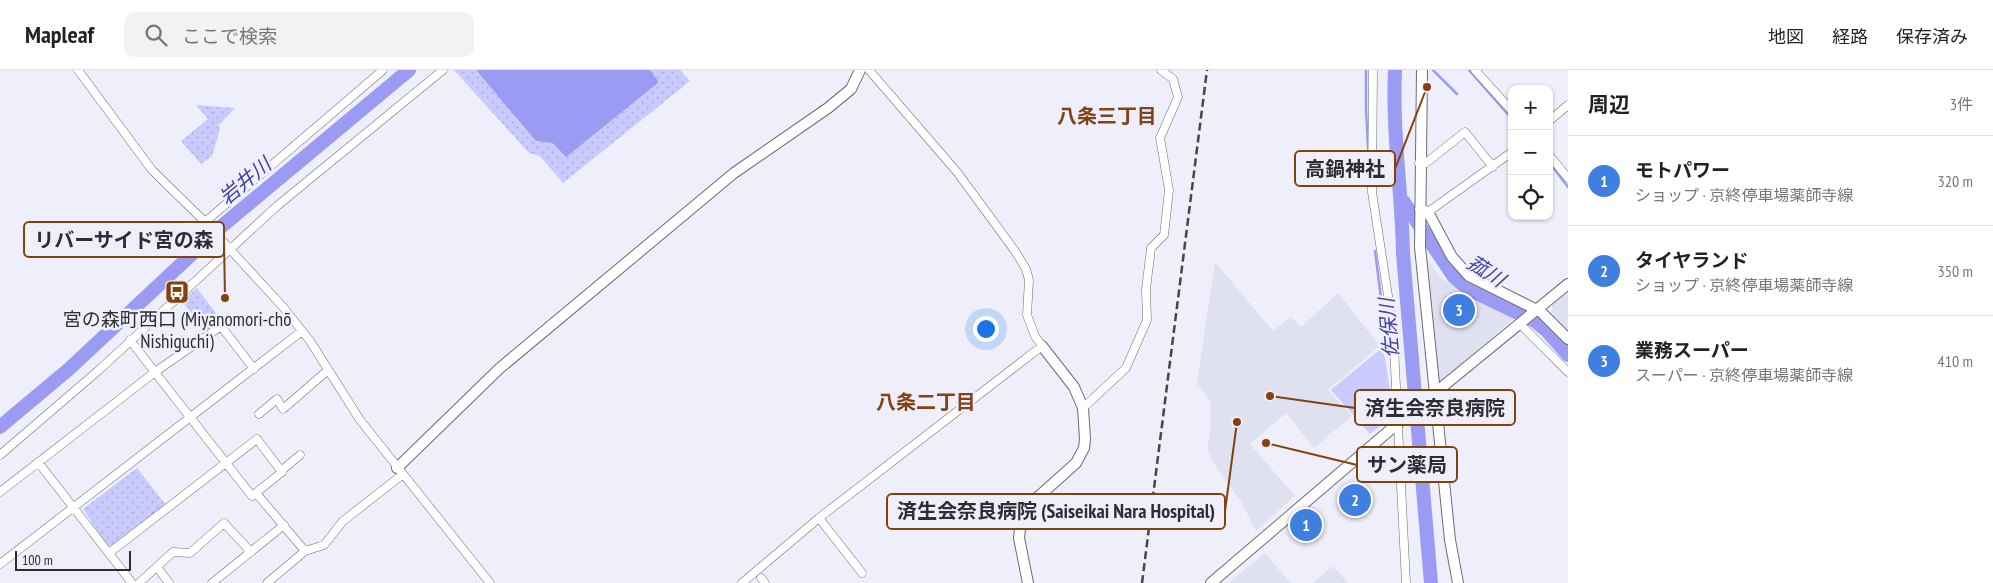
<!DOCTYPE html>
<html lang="ja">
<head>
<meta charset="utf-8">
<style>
	body { margin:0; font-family:"PT Sans Narrow","Noto Sans JP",sans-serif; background:#f2f2f2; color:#222 }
	.controls { position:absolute; right:15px; top:15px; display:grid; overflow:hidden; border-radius:10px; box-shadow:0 1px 4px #0004 }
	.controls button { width:45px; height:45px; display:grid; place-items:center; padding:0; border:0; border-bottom:1px solid #e0e0e0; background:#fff; color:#222; font:25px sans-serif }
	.scale { position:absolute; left:15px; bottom:12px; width:116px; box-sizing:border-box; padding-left:5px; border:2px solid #2d2e32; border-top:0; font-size:14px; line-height:18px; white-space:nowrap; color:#2d2e32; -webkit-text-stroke:4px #eeeffa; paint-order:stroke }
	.you { position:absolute; left:985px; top:258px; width:18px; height:18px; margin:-12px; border:4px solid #fff; border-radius:50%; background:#1a73e8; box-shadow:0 0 0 8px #1a73e833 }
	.badge { display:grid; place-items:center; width:32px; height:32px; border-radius:50%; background:#83420a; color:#fff; font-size:16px; font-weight:700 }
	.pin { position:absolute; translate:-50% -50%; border:2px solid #fff; box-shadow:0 1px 5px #0006 }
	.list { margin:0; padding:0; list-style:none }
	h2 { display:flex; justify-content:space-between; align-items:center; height:65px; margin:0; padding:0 20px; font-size:21px }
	h2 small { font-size:16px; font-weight:400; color:#767676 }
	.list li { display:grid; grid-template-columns:32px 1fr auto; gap:15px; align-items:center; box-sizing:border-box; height:90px; padding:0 20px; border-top:1px solid #e0e0e0 }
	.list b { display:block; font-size:19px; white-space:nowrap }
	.list p { margin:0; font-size:16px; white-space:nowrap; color:#767676 }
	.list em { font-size:16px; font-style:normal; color:#767676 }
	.icon { flex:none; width:28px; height:28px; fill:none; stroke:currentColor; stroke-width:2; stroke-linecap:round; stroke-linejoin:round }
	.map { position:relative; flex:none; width:1568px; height:513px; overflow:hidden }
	header { display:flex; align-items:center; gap:30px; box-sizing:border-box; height:70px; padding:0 25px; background:#fff; border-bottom:1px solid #e0e0e0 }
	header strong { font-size:24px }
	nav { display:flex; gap:28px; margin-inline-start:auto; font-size:18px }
	.search { width:350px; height:45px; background:#f2f2f2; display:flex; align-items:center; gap:12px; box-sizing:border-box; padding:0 18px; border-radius:10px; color:#767676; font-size:19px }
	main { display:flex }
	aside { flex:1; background:#fff }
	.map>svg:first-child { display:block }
	.built { fill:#dfe1f1 }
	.grass { fill:url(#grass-dots) }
	.garden { fill:#c9cbff }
	.water { fill:#9b9bf4 }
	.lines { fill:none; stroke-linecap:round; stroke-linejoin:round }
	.stream { stroke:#9b9bf4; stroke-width:2.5 }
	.river { stroke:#9b9bf4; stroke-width:14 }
	.street-casing { stroke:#6c6c75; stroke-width:9 }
	.secondary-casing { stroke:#6c6c75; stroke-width:12 }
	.street { stroke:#fff; stroke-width:8 }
	.secondary { stroke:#fff; stroke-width:10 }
	.rail { stroke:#45464b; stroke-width:2.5; stroke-dasharray:8 4; stroke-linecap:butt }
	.labels { text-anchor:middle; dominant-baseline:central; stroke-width:5; stroke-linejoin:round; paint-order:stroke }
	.poi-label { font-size:19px; fill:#2d2e32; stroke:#eeeffa }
	.neighbourhood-label { font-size:20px; font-weight:bold; fill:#804516; stroke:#eeeffa }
	.water-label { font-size:20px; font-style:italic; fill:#483da2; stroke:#eeeffa }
	.leader { fill:none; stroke:#83420a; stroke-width:2 }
	.callout-dot { fill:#83420a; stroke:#eeeffa; stroke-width:2 }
	.callout { fill:#eeeffa; stroke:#83420a; stroke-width:2 }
	.callout-label { font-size:20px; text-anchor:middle; font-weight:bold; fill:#2d2e32 }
</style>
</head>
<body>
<header>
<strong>Mapleaf</strong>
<div class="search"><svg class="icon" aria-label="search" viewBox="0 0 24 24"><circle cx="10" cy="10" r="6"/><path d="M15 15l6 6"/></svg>ここで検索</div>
<nav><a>地図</a><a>経路</a><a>保存済み</a></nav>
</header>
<main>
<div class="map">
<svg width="1568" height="513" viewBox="0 0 1568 513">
	<defs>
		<pattern id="grass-dots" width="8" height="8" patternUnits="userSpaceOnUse" patternTransform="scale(1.25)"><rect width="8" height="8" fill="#c9cbff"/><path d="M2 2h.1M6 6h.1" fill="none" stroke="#adafdb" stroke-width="1.8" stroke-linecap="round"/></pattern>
	</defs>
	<rect width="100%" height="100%" fill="#eeeffa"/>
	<!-- built -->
	<path class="built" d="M1424,185L1442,209L1515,247L1440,313Z
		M1215,192L1273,261L1291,247L1301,257L1338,223L1380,276L1328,320L1352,346L1314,378L1286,343L1250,374L1295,426L1256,461L1242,433L1212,391L1207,377L1210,365L1211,332L1197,313Z
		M1568,221V260L1552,243V235Z
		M1265,483L1290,513H1228Z
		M1333,496L1348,513H1313Z"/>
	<!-- grass -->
	<path class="grass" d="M454,0H476L536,70L659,12L650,0H680L690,11L563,113L540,86L529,83Z
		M196,35L235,38L218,56L220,59L212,86L201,94L181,71L208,49Z
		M197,218L222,251L206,262L182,231Z
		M137,398L166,435L113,476L107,475L83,439Z"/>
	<!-- garden -->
	<path class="garden" d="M1383,277L1394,345L1370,364L1331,320Z"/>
	<!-- water -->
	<path class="water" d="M476,0H650L659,12L566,87L553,73L536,71Z"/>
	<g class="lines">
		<!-- stream -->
		<path class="stream" d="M1366,0V40L1369,95
			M1433,0L1457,24
			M1469,0L1512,49
			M1549,92L1568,117
			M1375,181L1387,275"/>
		<!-- river -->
		<path class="river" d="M1395,0C1392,61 1402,122 1403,184L1431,513
			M1403,131L1454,207L1470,220L1535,251L1546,260L1568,285
			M0,357L69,299L222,156L409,0"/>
		<!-- street casing -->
		<g class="street-casing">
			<path id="street" d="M78,0L152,100L205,152L283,237L310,271L360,350L490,513
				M1373,0L1372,122L1393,258L1406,513
				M1475,0L1512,41
				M1549,51L1568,35
				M1549,85L1568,108
				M1419,93H1426L1465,62L1493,97
				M1428,142L1512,82
				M205,152L383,0
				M1520,254L1568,302
				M1083,338L1126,298L1147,250L1146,219L1151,178L1164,165L1169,120L1160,68L1178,27L1173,9L1161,0
				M259,344L277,329L283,339L327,301
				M0,385L99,300L277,136L443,0
				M38,392L132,513
				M281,401L300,385
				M0,422L155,302L221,256L254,299
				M256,423L305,481
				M819,448L862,503
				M109,483L257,369L282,402L252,426C211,374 170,322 130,270
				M0,494L302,261
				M157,497L169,513
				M761,508L765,513
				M139,513L173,482L190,483L224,453L251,482
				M212,513L284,455
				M267,513L305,481L324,475L343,451L402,405
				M742,513L819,448L1042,276L1035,266L1027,245L1029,210L1026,199L1015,181L957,102L869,0"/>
		</g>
		<!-- secondary casing -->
		<g class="secondary-casing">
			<path id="secondary" d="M1422,0L1420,177L1450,470L1458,513
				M1420,139L1428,142L1452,187L1469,206L1541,242L1568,269
				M397,398L500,298L734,103L828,38L851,19L860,0
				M1028,513L1019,468L1021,449L1028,436L1076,393L1084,378L1085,369L1083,338L1074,317L1042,276
				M1211,513L1397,354L1568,214"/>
		</g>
		<!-- street -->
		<use href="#street" class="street"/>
		<!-- secondary -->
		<use href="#secondary" class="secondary"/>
		<!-- rail -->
		<path class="rail" d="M1142,513L1207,0"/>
	</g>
	<!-- icons -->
	<defs>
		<g id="bus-square" transform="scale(1.25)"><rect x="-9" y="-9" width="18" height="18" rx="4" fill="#83420a" stroke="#eeeffa"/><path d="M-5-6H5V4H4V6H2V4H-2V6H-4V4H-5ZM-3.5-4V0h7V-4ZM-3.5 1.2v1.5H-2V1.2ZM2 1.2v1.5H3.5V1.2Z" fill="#fff"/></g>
	</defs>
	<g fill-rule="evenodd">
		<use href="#bus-square" x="177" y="222"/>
	</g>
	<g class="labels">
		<!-- poi labels -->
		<g class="poi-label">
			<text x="177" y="249">宮の森町西口 (Miyanomori-chō<tspan x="177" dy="22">Nishiguchi)</tspan></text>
		</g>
		<!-- neighbourhood labels -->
		<g class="neighbourhood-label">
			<text x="1107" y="46">八条三丁目</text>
			<text x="926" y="332">八条二丁目</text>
		</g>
		<!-- water labels -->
		<g class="water-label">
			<text transform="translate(245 111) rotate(-40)">岩井川</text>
			<text transform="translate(1486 201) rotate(33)">菰川</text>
			<text transform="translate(1389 258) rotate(-95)">佐保川</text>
		</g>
	</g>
	<!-- callouts -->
	<path class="leader" d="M1427 17L1395 99M225 228L224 170M1270 326L1355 338M1266 373L1357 395M1237 352L1225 441"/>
	<g class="callout-dot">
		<circle cx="1427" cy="17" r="5"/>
		<circle cx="225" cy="228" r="5"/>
		<circle cx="1270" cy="326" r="5"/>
		<circle cx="1266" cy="373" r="5"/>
		<circle cx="1237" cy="352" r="5"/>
	</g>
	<g class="callout">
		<rect x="1295" y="81" width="100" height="35" rx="5"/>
		<rect x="24" y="152" width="200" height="35" rx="5"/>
		<rect x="1355" y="320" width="160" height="35" rx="5"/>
		<rect x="1357" y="377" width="100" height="35" rx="5"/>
		<rect x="887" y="424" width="338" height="35" rx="5"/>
	</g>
	<g class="callout-label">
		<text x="1345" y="106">高鍋神社</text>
		<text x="124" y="177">リバーサイド宮の森</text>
		<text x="1435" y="345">済生会奈良病院</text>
		<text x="1407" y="402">サン薬局</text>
		<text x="1056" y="448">済生会奈良病院 (Saiseikai Nara Hospital)</text>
	</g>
</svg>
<div class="controls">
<button>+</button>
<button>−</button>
<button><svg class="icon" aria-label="locate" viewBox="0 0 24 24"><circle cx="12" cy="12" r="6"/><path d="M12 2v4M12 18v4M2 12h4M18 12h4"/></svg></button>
</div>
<div class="scale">100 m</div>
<div class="you"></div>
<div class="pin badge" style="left:1306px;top:455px;background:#3f7fe0">1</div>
<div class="pin badge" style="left:1355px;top:430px;background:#3f7fe0">2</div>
<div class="pin badge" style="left:1459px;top:240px;background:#3f7fe0">3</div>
</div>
<aside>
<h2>周辺<small>3件</small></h2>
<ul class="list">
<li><span class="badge" style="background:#3f7fe0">1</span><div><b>モトパワー</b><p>ショップ · 京終停車場薬師寺線</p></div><em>320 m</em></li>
<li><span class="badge" style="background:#3f7fe0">2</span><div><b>タイヤランド</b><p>ショップ · 京終停車場薬師寺線</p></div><em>350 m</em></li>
<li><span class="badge" style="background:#3f7fe0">3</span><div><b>業務スーパー</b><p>スーパー · 京終停車場薬師寺線</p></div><em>410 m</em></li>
</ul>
</aside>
</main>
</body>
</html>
